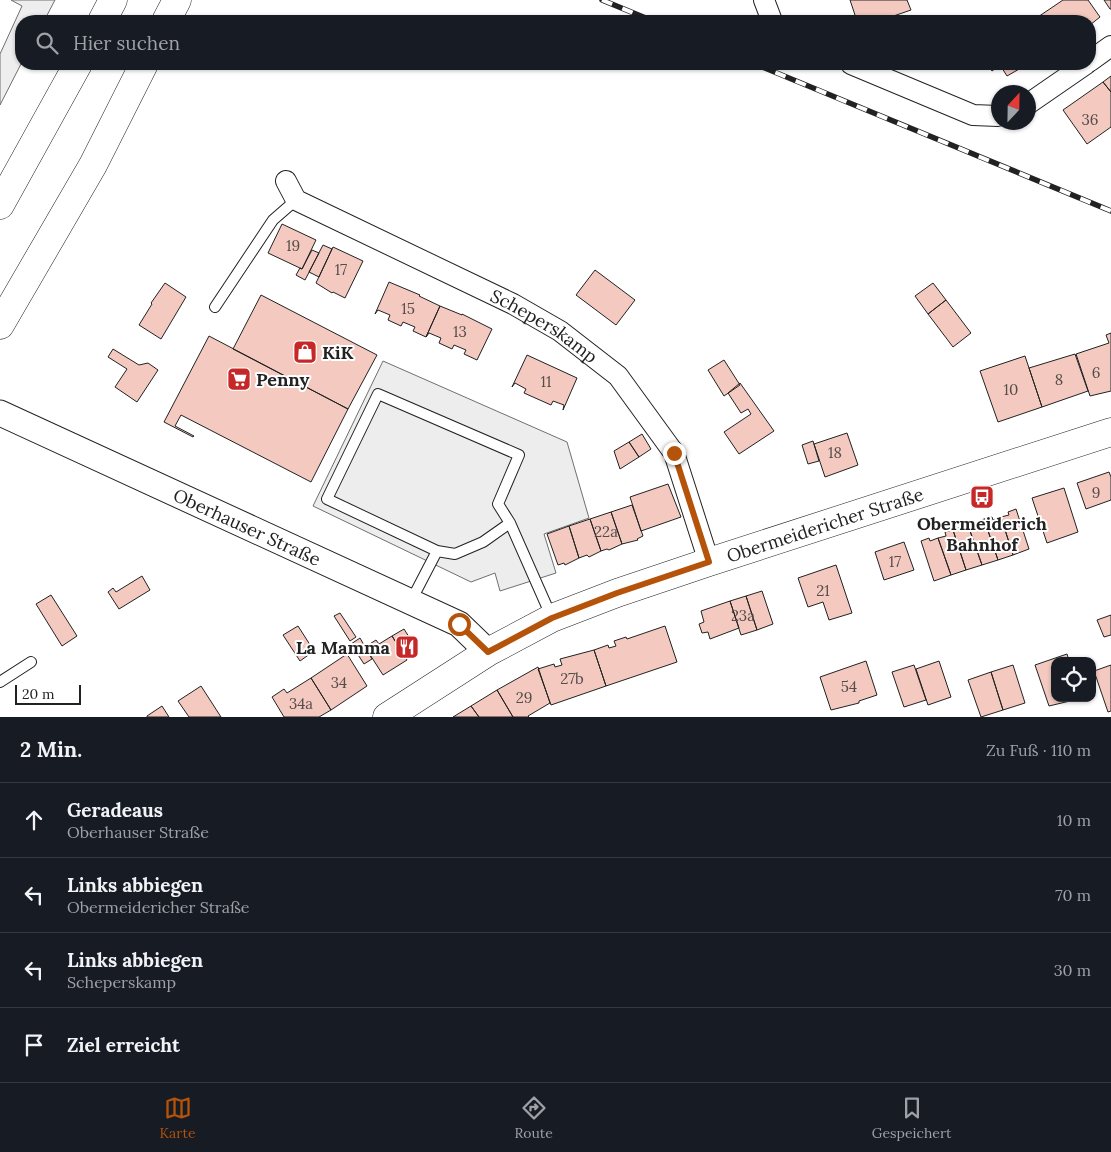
<!DOCTYPE html>
<html lang="de">
<head>
<meta charset="utf-8">
<style>
	body { margin:0; font-family:Lora,serif; background:#20242c; color:#f1f3f6 }
	.controls { position:absolute; right:15px; bottom:15px; display:grid; overflow:hidden; border-radius:10px; box-shadow:0 1px 4px #0004 }
	.controls button { width:45px; height:45px; display:grid; place-items:center; padding:0; border:0; border-bottom:1px solid #363941; background:#171b24; color:#f1f3f6; font:25px sans-serif }
	.compass { position:absolute; left:991px; top:85px; width:45px; height:45px; border-radius:50%; background:#171b24; box-shadow:0 1px 4px #0004; rotate:22deg }
	.scale { position:absolute; left:15px; bottom:12px; width:66px; box-sizing:border-box; padding-left:5px; border:2px solid #222; border-top:0; font-size:14px; line-height:18px; white-space:nowrap; color:#222; -webkit-text-stroke:4px #fff; paint-order:stroke }
	.stop { position:absolute; width:15px; height:15px; margin:-11px; border:4px solid #b45309; border-radius:50%; background:#fff }
	.stop.end { background:#b45309; border-color:#fff; box-shadow:0 1px 5px #0008 }
	.list { margin:0; padding:0; list-style:none }
	h2 { display:flex; justify-content:space-between; align-items:center; height:65px; margin:0; padding:0 20px; font-size:21px }
	h2 small { font-size:16px; font-weight:400; color:#9ea1a6 }
	.list li { display:grid; grid-template-columns:32px 1fr auto; gap:15px; align-items:center; box-sizing:border-box; height:75px; padding:0 20px; border-top:1px solid #363941 }
	.list b { display:block; font-size:19px; white-space:nowrap }
	.list p { margin:0; font-size:16px; white-space:nowrap; color:#9ea1a6 }
	.list em { font-size:16px; font-style:normal; color:#9ea1a6 }
	.icon { flex:none; width:28px; height:28px; fill:none; stroke:currentColor; stroke-width:2; stroke-linecap:round; stroke-linejoin:round }
	.map { position:relative; flex:none; width:1111px; height:717px; overflow:hidden }
	.search { position:absolute; background:#171b24; box-shadow:0 1px 4px #0004; left:15px; right:15px; top:15px; height:55px; display:flex; align-items:center; gap:12px; box-sizing:border-box; padding:0 18px; border-radius:20px; color:#9ea1a6; font-size:19px }
	.sheet { height:365px; background:#171b24 }
	nav { display:flex; justify-content:space-around; align-items:center; box-sizing:border-box; height:70px; border-top:1px solid #363941; background:#171b24; font-size:14px; color:#9ea1a6 }
	nav a { display:grid; justify-items:center; gap:2px }
	nav .on { color:#b45309 }
	.map>svg:first-child { display:block }
	.green { fill:#eee; stroke:#6f6f6f }
	.parking { fill:#ededed; stroke:#6f6f6f }
	.building { fill:#f3c9c0; stroke:#222 }
	.lines { fill:none; stroke-linecap:round; stroke-linejoin:round }
	.service-casing { stroke:#222; stroke-width:12 }
	.minor-casing { stroke:#222; stroke-width:22 }
	.tertiary-casing { stroke:#222; stroke-width:27 }
	.secondary-casing { stroke:#222; stroke-width:29 }
	.motorway-casing { stroke:#222; stroke-width:29 }
	.service { stroke:#fff; stroke-width:10 }
	.minor { stroke:#fff; stroke-width:20 }
	.tertiary { stroke:#fff; stroke-width:25 }
	.secondary { stroke:#fff; stroke-width:28 }
	.motorway { stroke:#fff; stroke-width:28 }
	.rail-casing { stroke:#222; stroke-width:5.5 }
	.rail { stroke:#fff; stroke-width:4; stroke-dasharray:11; stroke-linecap:butt }
	.route { stroke:#b45309; stroke-width:6 }
	.labels { text-anchor:middle; dominant-baseline:central; stroke-width:4; stroke-linejoin:round; paint-order:stroke }
	.number-label { font-size:15px; fill:#564c4a }
	.street-label { font-size:18px; fill:#222; stroke:#fff }
	.poi-label { font-size:18px; font-weight:bold; fill:#222; stroke:#fff; text-anchor:start }
</style>
</head>
<body>
<div class="map">
<svg width="1111" height="717" viewBox="0 0 1111 717">
	<rect width="100%" height="100%" fill="#fff"/>
	<!-- green -->
	<path class="green" d="M11,0H55L44,21H21V64L0,105V54L22,6Z"/>
	<!-- parking -->
	<path class="parking" d="M383,361L567,442L589,518L544,534L556,573L500,591L495,573L471,582L313,506Z"/>
	<!-- building -->
	<path class="building" d="M850,0H907L911,10L879,21H857Z
		M1063,0H1088L1100,17L1090,25V21H1032Z
		M1104,0H1111V9H1110Z
		M1029,16L1032,21H1022Z
		M987,64H1028L1007,76L1000,65L992,71Z
		M1111,76V92L1103,82Z
		M1103,82L1111,92V127L1087,144L1063,110Z
		M282,224L316,240L302,269L268,253Z
		M323,245L332,249L319,277L309,272Z
		M333,247L363,261L345,298L333,292L332,293L316,283Z
		M312,250L319,253L305,280L296,275L300,268L302,269Z
		M595,270L635,300L616,325L576,295Z
		M389,282L420,295L419,296L440,306L426,337L413,331L415,327L403,322L401,326L388,320L390,315L378,310L375,314Z
		M165,283L186,297L161,339L139,325L152,304L151,303Z
		M933,283L946,300L928,314L915,296Z
		M261,295L377,355L348,409L233,349Z
		M946,300L971,333L953,347L928,314Z
		M440,306L462,315V314L492,329L477,360L464,354L466,350L454,345L452,349L439,343L441,338L429,333L426,337Z
		M1111,333V391L1090,396L1076,354L1109,343L1106,335Z
		M209,336L348,409L311,482L181,415L175,426L194,436L193,437L164,422Z
		M113,349L139,365L148,363L158,370L137,402L115,387L127,369L108,357Z
		M1075,354L1088,391L1042,407L1029,368Z
		M527,355L577,378L563,410L564,405L553,401L551,405L524,393L526,389L515,383L512,387Z
		M1025,356L1042,407L998,422L980,371Z
		M724,360L740,385L724,396L708,370Z
		M740,383L774,431L739,454L724,432L751,414L748,409L741,413L728,393Z
		M847,433L858,465L825,477L814,444Z
		M642,434L651,449L639,457L629,442Z
		M813,441L819,461L808,464L802,445Z
		M629,442L639,457L620,469L614,451Z
		M1109,472L1111,477V500L1086,509L1077,483Z
		M668,484L681,517L641,531L630,497Z
		M1064,488L1078,532L1047,543L1032,498Z
		M632,505L643,536L637,539L638,540L622,544L611,512Z
		M1016,509L1029,549L1013,555L1001,517L1009,515L1008,512Z
		M611,512L622,544L609,550L607,549L601,551L590,519Z
		M992,517L993,520L1001,517L1013,555L998,560L984,519Z
		M590,519L601,551L589,557L587,555L579,558L569,526Z
		M984,519L998,560L982,565L969,528L977,525L976,522Z
		M569,526L579,558L565,565L564,563L558,565L547,534Z
		M961,527L962,530L969,528L982,565L966,570L953,530Z
		M953,530L966,570L951,575L938,538L946,536L945,532Z
		M929,538L930,541L938,538L951,575L934,581L921,541Z
		M904,542L914,570L884,580L875,552Z
		M836,565L852,613L829,620L823,602L808,607L798,578Z
		M142,576L150,590L119,609L108,592L113,588L116,592Z
		M762,591L773,624L757,630L746,596Z
		M51,595L77,636L62,646L36,604Z
		M746,596L757,630L741,635L730,601Z
		M730,601L739,628L710,639L708,632L702,633L699,624L704,622L701,611Z
		M340,613L356,637L350,641L334,616Z
		M1111,615V635L1104,637L1097,620Z
		M298,626L314,651L300,661L283,635Z
		M665,626L677,662L606,686L594,650L608,645L609,648L616,646L614,641L626,637L627,639Z
		M404,629L416,648L404,655L392,636Z
		M392,636L407,660L383,675L365,647L376,640L379,644Z
		M360,638L372,659L364,664L351,644Z
		M594,650L606,686L551,705L538,669L554,664L555,667L562,665L560,659Z
		M347,654L367,686L331,710L311,678Z
		M1067,654L1069,661H1055V698H1072L1070,699V701L1049,706L1035,665Z
		M866,661L877,695L859,701V703L831,710L820,677Z
		M939,661L951,697L928,705L916,669Z
		M914,665L926,700L904,707L892,672Z
		M1013,665L1025,703L1003,710L991,672Z
		M1111,665V711L1108,712L1094,671Z
		M538,667L550,703L528,716L529,717H513L497,690Z
		M991,672L1003,710L981,717L968,680Z
		M311,678L331,710L319,717H284L272,697L284,689L287,693Z
		M201,686L221,717H189L178,701Z
		M497,690L513,717H479L471,706Z
		M162,706L169,717H147V716Z
		M471,706L479,717H453Z"/>
	<g class="lines">
		<!-- service casing -->
		<g class="service-casing">
			<path id="service" d="M215,307L273,220L296,200
				M437,551L327,499L378,394L519,455L498,504L510,523L552,618
				M411,601L437,551L455,554L483,542L510,523
				M0,682L31,662"/>
		</g>
		<!-- minor casing -->
		<g class="minor-casing">
			<g id="minor">
				<path d="M764,0L772,21"/>
				<path d="M1090,61L1111,46"/>
				<path d="M851,64L973,115L998,116"/>
				<path d="M1028,104L1086,64"/>
				<path id="s1" d="M286,181L296,200L513,304L560,331L618,376L674,453L709,562"/>
			</g>
		</g>
		<!-- tertiary casing -->
		<g class="tertiary-casing">
			<g id="tertiary">
				<path id="s2" d="M0,413L459,624L488,652"/>
			</g>
		</g>
		<!-- secondary casing -->
		<g class="secondary-casing">
			<g id="secondary">
				<path id="s3" d="M387,717L488,652L552,618L617,593L709,562L1111,432"/>
			</g>
		</g>
		<!-- motorway casing -->
		<g class="motorway-casing">
			<path id="motorway" d="M102,21L113,0
				M166,21L177,0
				M0,205L78,64
				M0,325L93,165L144,64"/>
		</g>
		<!-- service -->
		<use href="#service" class="service"/>
		<!-- minor -->
		<use href="#minor" class="minor"/>
		<!-- tertiary -->
		<use href="#tertiary" class="tertiary"/>
		<!-- secondary -->
		<use href="#secondary" class="secondary"/>
		<!-- motorway -->
		<use href="#motorway" class="motorway"/>
		<!-- rail casing -->
		<g class="rail-casing">
			<path id="rail" d="M602,0L653,21
				M755,64L1111,211"/>
		</g>
		<!-- rail -->
		<use href="#rail" class="rail"/>
	</g>
	<g class="lines">
		<!-- route -->
		<path class="route" d="M459,624L488,652L552,618L617,593L709,562L674,453"/>
	</g>
	<!-- icons -->
	<defs>
		<g id="shop-square" transform="scale(1.25)"><rect x="-9" y="-9" width="18" height="18" rx="4" fill="#c62828" stroke="#fff"/><path d="M-5-2.5h2.3a2.7 3.5 0 0 1 5.4 0H5L5.5 6h-11ZM-1.5-2.5h3a1.5 2.3 0 0 0-3 0Z" fill="#fff"/></g>
		<g id="supermarket-square" transform="scale(1.25)"><rect x="-9" y="-9" width="18" height="18" rx="4" fill="#c62828" stroke="#fff"/><path d="M-6-5.5h2.5l.6 2H6L4.5 2H-2.5L-4.4-4H-6ZM-1.5 3.2a1.3 1.3 0 1 0 .1 0ZM3 3.2a1.3 1.3 0 1 0 .1 0Z" fill="#fff"/></g>
		<g id="bus-square" transform="scale(1.25)"><rect x="-9" y="-9" width="18" height="18" rx="4" fill="#c62828" stroke="#fff"/><path d="M-5-6H5V4H4V6H2V4H-2V6H-4V4H-5ZM-3.5-4V0h7V-4ZM-3.5 1.2v1.5H-2V1.2ZM2 1.2v1.5H3.5V1.2Z" fill="#fff"/></g>
		<g id="restaurant-square" transform="scale(1.25)"><rect x="-9" y="-9" width="18" height="18" rx="4" fill="#c62828" stroke="#fff"/><path d="M-5-6h1v4h1v-4h1v4h1v-4h1v5L-1.5 .5V6h-2V.5L-5-1ZM5-6V6H3V1.5H1.5Q1.5-4 5-6Z" fill="#fff"/></g>
	</defs>
	<g fill-rule="evenodd">
		<use href="#shop-square" x="305" y="352"/>
		<use href="#supermarket-square" x="239" y="379"/>
		<use href="#bus-square" x="982" y="497"/>
		<use href="#restaurant-square" x="407" y="647"/>
	</g>
	<g class="labels">
		<!-- number labels -->
		<g class="number-label">
			<text x="1090" y="119">36</text>
			<text x="293" y="245">19</text>
			<text x="341" y="269">17</text>
			<text x="408" y="308">15</text>
			<text x="460" y="331">13</text>
			<text x="1096" y="372">6</text>
			<text x="1059" y="379">8</text>
			<text x="546" y="381">11</text>
			<text x="1011" y="389">10</text>
			<text x="835" y="452">18</text>
			<text x="1096" y="492">9</text>
			<text x="606" y="531">22a</text>
			<text x="895" y="561">17</text>
			<text x="823" y="590">21</text>
			<text x="743" y="615">23a</text>
			<text x="572" y="678">27b</text>
			<text x="339" y="682">34</text>
			<text x="849" y="686">54</text>
			<text x="524" y="697">29</text>
			<text x="301" y="703">34a</text>
		</g>
		<!-- street labels -->
		<g class="street-label">
			<text stroke="none"><textPath href="#s1" startOffset="300">Scheperskamp</textPath></text>
			<text stroke="none"><textPath href="#s3" startOffset="481">Obermeidericher Straße</textPath></text>
			<text stroke="none"><textPath href="#s2" startOffset="272">Oberhauser Straße</textPath></text>
		</g>
		<!-- poi labels -->
		<g class="poi-label">
			<text x="322" y="352">KiK</text>
			<text x="256" y="379">Penny</text>
			<text x="982" y="523" text-anchor="middle">Obermeiderich<tspan x="982" dy="21">Bahnhof</tspan></text>
			<text x="390" y="647" text-anchor="end">La Mamma</text>
		</g>
	</g>
</svg>
<div class="controls">
<button><svg class="icon" aria-label="locate" viewBox="0 0 24 24"><circle cx="12" cy="12" r="6"/><path d="M12 2v4M12 18v4M2 12h4M18 12h4"/></svg></button>
</div>
<svg class="compass" viewBox="-18 -18 36 36"><path d="M0-13l5 13h-10z" fill="#e53935"/><path d="M0 13l5-13h-10z" fill="#9ea1a6"/></svg>
<div class="scale">20 m</div>
<div class="stop" style="left:459px;top:624px"></div>
<div class="stop end" style="left:674px;top:453px"></div>
<div class="search"><svg class="icon" aria-label="search" viewBox="0 0 24 24"><circle cx="10" cy="10" r="6"/><path d="M15 15l6 6"/></svg>Hier suchen</div>
</div>
<section class="sheet">
<h2>2 Min.<small>Zu Fuß · 110 m</small></h2>
<ul class="list">
<li><svg class="icon" aria-label="ahead" viewBox="0 0 24 24"><path d="M12 20V5M6 11l6-6 6 6"/></svg><div><b>Geradeaus</b><p>Oberhauser Straße</p></div><em>10 m</em></li>
<li><svg class="icon" aria-label="left" viewBox="0 0 24 24"><path d="M17 20v-9H6M10 6l-5 5 5 5"/></svg><div><b>Links abbiegen</b><p>Obermeidericher Straße</p></div><em>70 m</em></li>
<li><svg class="icon" aria-label="left" viewBox="0 0 24 24"><path d="M17 20v-9H6M10 6l-5 5 5 5"/></svg><div><b>Links abbiegen</b><p>Scheperskamp</p></div><em>30 m</em></li>
<li><svg class="icon" aria-label="arrive" viewBox="0 0 24 24"><path d="M6 21V4h12l-3 4 3 4H6"/></svg><div><b>Ziel erreicht</b></div></li>
</ul>
</section>
<nav>
<a class="on"><svg class="icon" aria-label="map" viewBox="0 0 24 24"><path d="M3 6l6-2 6 2 6-2v14l-6 2-6-2-6 2zM9 4v14M15 6v14"/></svg>Karte</a>
<a><svg class="icon" aria-label="directions" viewBox="0 0 24 24"><path d="M12 3l9 9-9 9-9-9zM9 14v-3h6M13 9l2 2-2 2"/></svg>Route</a>
<a><svg class="icon" aria-label="saved" viewBox="0 0 24 24"><path d="M7 4h10v16l-5-4-5 4z"/></svg>Gespeichert</a>
</nav>
</body>
</html>
